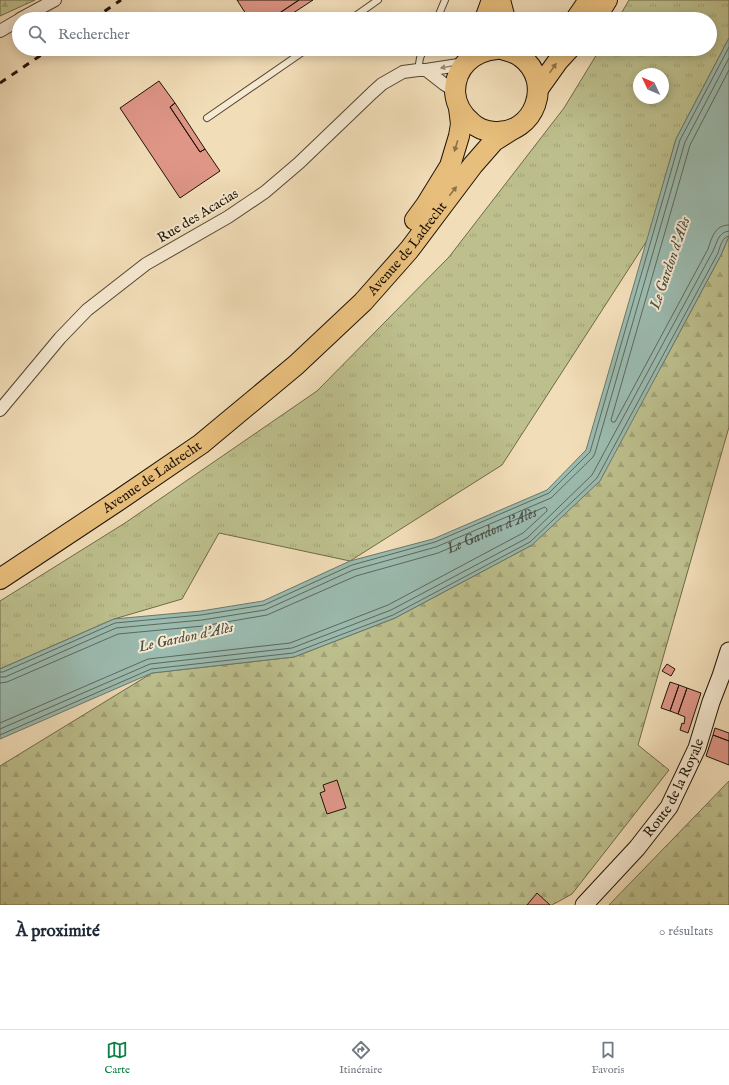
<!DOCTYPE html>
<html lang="fr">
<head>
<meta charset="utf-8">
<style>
	body { margin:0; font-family:"IM FELL English",serif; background:#f2f2f3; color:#1f2937 }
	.compass { position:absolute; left:633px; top:68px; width:36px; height:36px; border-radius:50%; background:#fff; box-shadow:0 2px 10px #0003; rotate:314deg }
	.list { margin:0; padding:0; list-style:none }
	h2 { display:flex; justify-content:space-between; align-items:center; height:52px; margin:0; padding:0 16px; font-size:17px }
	h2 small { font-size:13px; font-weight:400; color:#747a83 }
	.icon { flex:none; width:22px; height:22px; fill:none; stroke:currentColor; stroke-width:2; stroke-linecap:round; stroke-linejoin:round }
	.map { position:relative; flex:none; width:729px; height:905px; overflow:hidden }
	.search { position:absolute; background:#fff; box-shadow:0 2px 10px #0003; left:12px; right:12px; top:12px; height:44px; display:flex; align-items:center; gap:10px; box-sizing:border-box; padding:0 14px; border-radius:22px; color:#747a83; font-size:15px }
	.sheet { height:124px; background:#fff }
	nav { display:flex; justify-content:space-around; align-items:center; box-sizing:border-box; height:56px; border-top:1px solid #e0e1e3; background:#fff; font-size:11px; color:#747a83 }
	nav a { display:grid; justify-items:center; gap:2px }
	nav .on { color:#0b8043 }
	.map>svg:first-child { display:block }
	.grass { fill:url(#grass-tufts); stroke:#6e6a4a; fill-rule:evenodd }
	.forest { fill:url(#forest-firs); stroke:#6e6a4a }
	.water { fill:#9bbbb0; stroke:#69786c }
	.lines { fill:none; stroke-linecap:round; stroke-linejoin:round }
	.shore { stroke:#5d685b; stroke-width:1 }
	.building { fill:#df9687; stroke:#1f1406 }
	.service-casing { stroke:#544632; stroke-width:8 }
	.minor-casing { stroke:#544632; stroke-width:14 }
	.secondary-casing { stroke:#1f1406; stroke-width:19 }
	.primary-casing { stroke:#1f1406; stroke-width:22 }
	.service { stroke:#f6e9d1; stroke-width:6 }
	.minor { stroke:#f6e9d1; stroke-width:12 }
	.secondary { stroke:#f6e9d1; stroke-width:17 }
	.primary { stroke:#e8be7c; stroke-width:20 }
	.rail { stroke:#1f1406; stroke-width:3; stroke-dasharray:7 7; stroke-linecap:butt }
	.oneway { fill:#958976 }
	.oneway2 { fill:#8e7247 }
	.labels { text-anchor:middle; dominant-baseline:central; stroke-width:4; stroke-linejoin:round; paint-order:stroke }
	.street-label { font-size:14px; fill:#1f1406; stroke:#f6e9d1 }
	.water-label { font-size:15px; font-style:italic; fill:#4a4e42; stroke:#f6e9d1 }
</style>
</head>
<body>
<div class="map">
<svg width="729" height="905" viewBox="0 0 729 905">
	<defs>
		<pattern id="grass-tufts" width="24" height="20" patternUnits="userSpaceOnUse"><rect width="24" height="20" fill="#bdc08d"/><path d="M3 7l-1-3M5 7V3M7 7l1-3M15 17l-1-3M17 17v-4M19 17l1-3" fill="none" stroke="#a2a478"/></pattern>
		<pattern id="forest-firs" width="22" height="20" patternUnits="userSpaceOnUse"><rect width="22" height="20" fill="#bdc08d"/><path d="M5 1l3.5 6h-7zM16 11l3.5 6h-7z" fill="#a2a478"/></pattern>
	</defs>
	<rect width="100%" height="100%" fill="#f1ddb8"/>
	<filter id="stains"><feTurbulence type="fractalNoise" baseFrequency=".005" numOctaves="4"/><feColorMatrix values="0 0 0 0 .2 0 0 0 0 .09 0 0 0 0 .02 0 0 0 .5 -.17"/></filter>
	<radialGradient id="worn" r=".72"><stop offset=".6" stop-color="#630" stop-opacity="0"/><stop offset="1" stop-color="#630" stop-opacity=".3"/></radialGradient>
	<!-- grass -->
	<path class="grass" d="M629,0H729V38L676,139L648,239L502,465L350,561L219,533L182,599L114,619L0,669V601L125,523L317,391L449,257L564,108L600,49H710V19H618ZM639,74H663V98H639Z"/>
	<!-- forest -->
	<path class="forest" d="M0,0H35L0,16Z
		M729,236V427L638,745L669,770L572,894L552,905H0V766L152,673L294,657L395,618L532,545L661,367L721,255Z
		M729,781V905H609Z"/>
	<!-- water -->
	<path class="water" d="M729,38V236L721,255L600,481L532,545L395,618L294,657L152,673L0,739V669L114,619L201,611L263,601L350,561L433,539L547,490L586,450L676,139Z"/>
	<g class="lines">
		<!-- shore -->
		<g class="shore">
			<path d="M729,70L690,145L611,420L612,422H615L708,249C712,237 715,225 729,225"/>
			<path d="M0,672H3L115,623L201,615L264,605L352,565L435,542L549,493L590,452L680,140L729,47"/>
			<path d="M0,677H5L116,628L202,620L265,610L353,570L436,547L551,498L593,457L595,453L685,142L729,58"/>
			<path id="s1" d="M0,683L7,682L118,634L203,626L267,615L356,576L438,553L545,507L547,509V511L523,533L388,605L290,643L148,659L0,723"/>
			<path d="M0,729L150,664L292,648L391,610L527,538L592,475L713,251C717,243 718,232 729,231"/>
			<path d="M0,735L151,669L293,653L393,615L530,542L597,478L718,253C720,247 722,237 729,236"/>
		</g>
	</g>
	<!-- building -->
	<path class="building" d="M237,0H299L278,14L282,19H248L246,15V14Z
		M299,0H313L284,19H282L278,14Z
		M159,81L175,103L170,107L200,152L205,149L220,171L180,198L120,108Z
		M175,103L205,149L200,152L170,107Z
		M667,664L675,669L671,676L662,671Z
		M670,682L679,685L670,711L661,708Z
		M679,685L687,688L678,714L670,711Z
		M687,688L701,693L688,733L680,730L682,723L684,724L685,717L678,714Z
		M715,728L729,733V741L713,735Z
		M713,735L729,741V765L706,756Z
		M337,780L346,808L327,814L320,793L325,791L323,785Z
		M537,893L550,905H527Z"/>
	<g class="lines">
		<!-- service casing -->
		<g class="service-casing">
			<path id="service" d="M351,19L378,0
				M437,19L445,0
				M418,70L420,58L424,49
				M207,118L307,49"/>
		</g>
		<!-- minor casing -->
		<g class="minor-casing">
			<path id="minor" d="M20,19L55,0
				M0,31L19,20
				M426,70L444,84L455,91
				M0,410L60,338L87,310L146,264L228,217L265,192L299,163L372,93L382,84L403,72L418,70H426L465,64"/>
		</g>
		<!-- secondary casing -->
		<g class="secondary-casing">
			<g id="secondary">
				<path id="s2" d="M584,905L637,848L669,807L697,748L711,702L721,676L729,651"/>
			</g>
		</g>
		<!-- primary casing -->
		<g class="primary-casing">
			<g id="primary">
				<path d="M500,0L505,19"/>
				<path d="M485,19L492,0"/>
				<path d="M576,19L589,0"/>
				<path d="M595,19L607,0"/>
				<path d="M497,49C473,51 455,67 455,92C456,105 462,115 472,123C478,129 486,131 494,132C535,135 554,81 521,57C515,52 508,51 501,49"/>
				<path d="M538,89L558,61L569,49"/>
				<path d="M415,220L426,205L450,166L459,136L461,124L459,108"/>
				<path id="s3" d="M0,579L119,500L201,444L296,365L363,302L409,250L473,165L494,141L513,129"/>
			</g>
		</g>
		<!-- service -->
		<use href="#service" class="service"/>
		<!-- minor -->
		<use href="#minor" class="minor"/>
		<!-- secondary -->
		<use href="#secondary" class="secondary"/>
		<!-- primary -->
		<use href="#primary" class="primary"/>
		<!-- rail -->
		<path class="rail" d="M93,19L121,0
			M0,83L50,49"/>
	</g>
	<!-- one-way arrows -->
	<defs><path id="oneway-solid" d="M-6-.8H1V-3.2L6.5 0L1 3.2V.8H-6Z"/></defs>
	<use class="oneway" href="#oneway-solid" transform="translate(446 67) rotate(170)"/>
	<g class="oneway2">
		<use href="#oneway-solid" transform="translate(553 68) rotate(-55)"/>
		<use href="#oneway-solid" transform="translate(456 146) rotate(107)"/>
		<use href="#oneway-solid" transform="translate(453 191) rotate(-52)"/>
	</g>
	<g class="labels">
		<!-- street labels -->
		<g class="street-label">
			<text transform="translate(198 216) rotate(-31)">Rue des Acacias</text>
			<text stroke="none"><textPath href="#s3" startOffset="527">Avenue de Ladrecht</textPath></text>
			<text stroke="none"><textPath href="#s3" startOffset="183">Avenue de Ladrecht</textPath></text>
			<text stroke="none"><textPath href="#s2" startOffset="149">Route de la Royale</textPath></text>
		</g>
		<!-- water labels -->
		<g class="water-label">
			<text transform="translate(670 263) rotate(-71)">Le Gardon d'Alès</text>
			<text stroke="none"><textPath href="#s1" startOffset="519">Le Gardon d'Alès</textPath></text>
			<text transform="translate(186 637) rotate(-12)">Le Gardon d'Alès</text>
		</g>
	</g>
	<rect width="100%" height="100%" filter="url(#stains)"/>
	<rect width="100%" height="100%" fill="url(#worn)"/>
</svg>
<svg class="compass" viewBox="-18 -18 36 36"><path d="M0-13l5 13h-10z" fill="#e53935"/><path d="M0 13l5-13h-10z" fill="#747a83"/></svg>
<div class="search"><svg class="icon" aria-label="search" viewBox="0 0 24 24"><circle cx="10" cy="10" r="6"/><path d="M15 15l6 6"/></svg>Rechercher</div>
</div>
<section class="sheet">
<h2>À proximité<small>0 résultats</small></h2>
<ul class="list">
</ul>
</section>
<nav>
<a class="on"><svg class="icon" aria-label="map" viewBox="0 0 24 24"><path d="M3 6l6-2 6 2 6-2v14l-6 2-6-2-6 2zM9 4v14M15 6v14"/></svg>Carte</a>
<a><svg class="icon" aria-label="directions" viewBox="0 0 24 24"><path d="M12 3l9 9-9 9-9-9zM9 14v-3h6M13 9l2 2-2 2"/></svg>Itinéraire</a>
<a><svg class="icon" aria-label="saved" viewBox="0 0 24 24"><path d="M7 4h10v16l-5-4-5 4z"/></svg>Favoris</a>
</nav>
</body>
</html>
